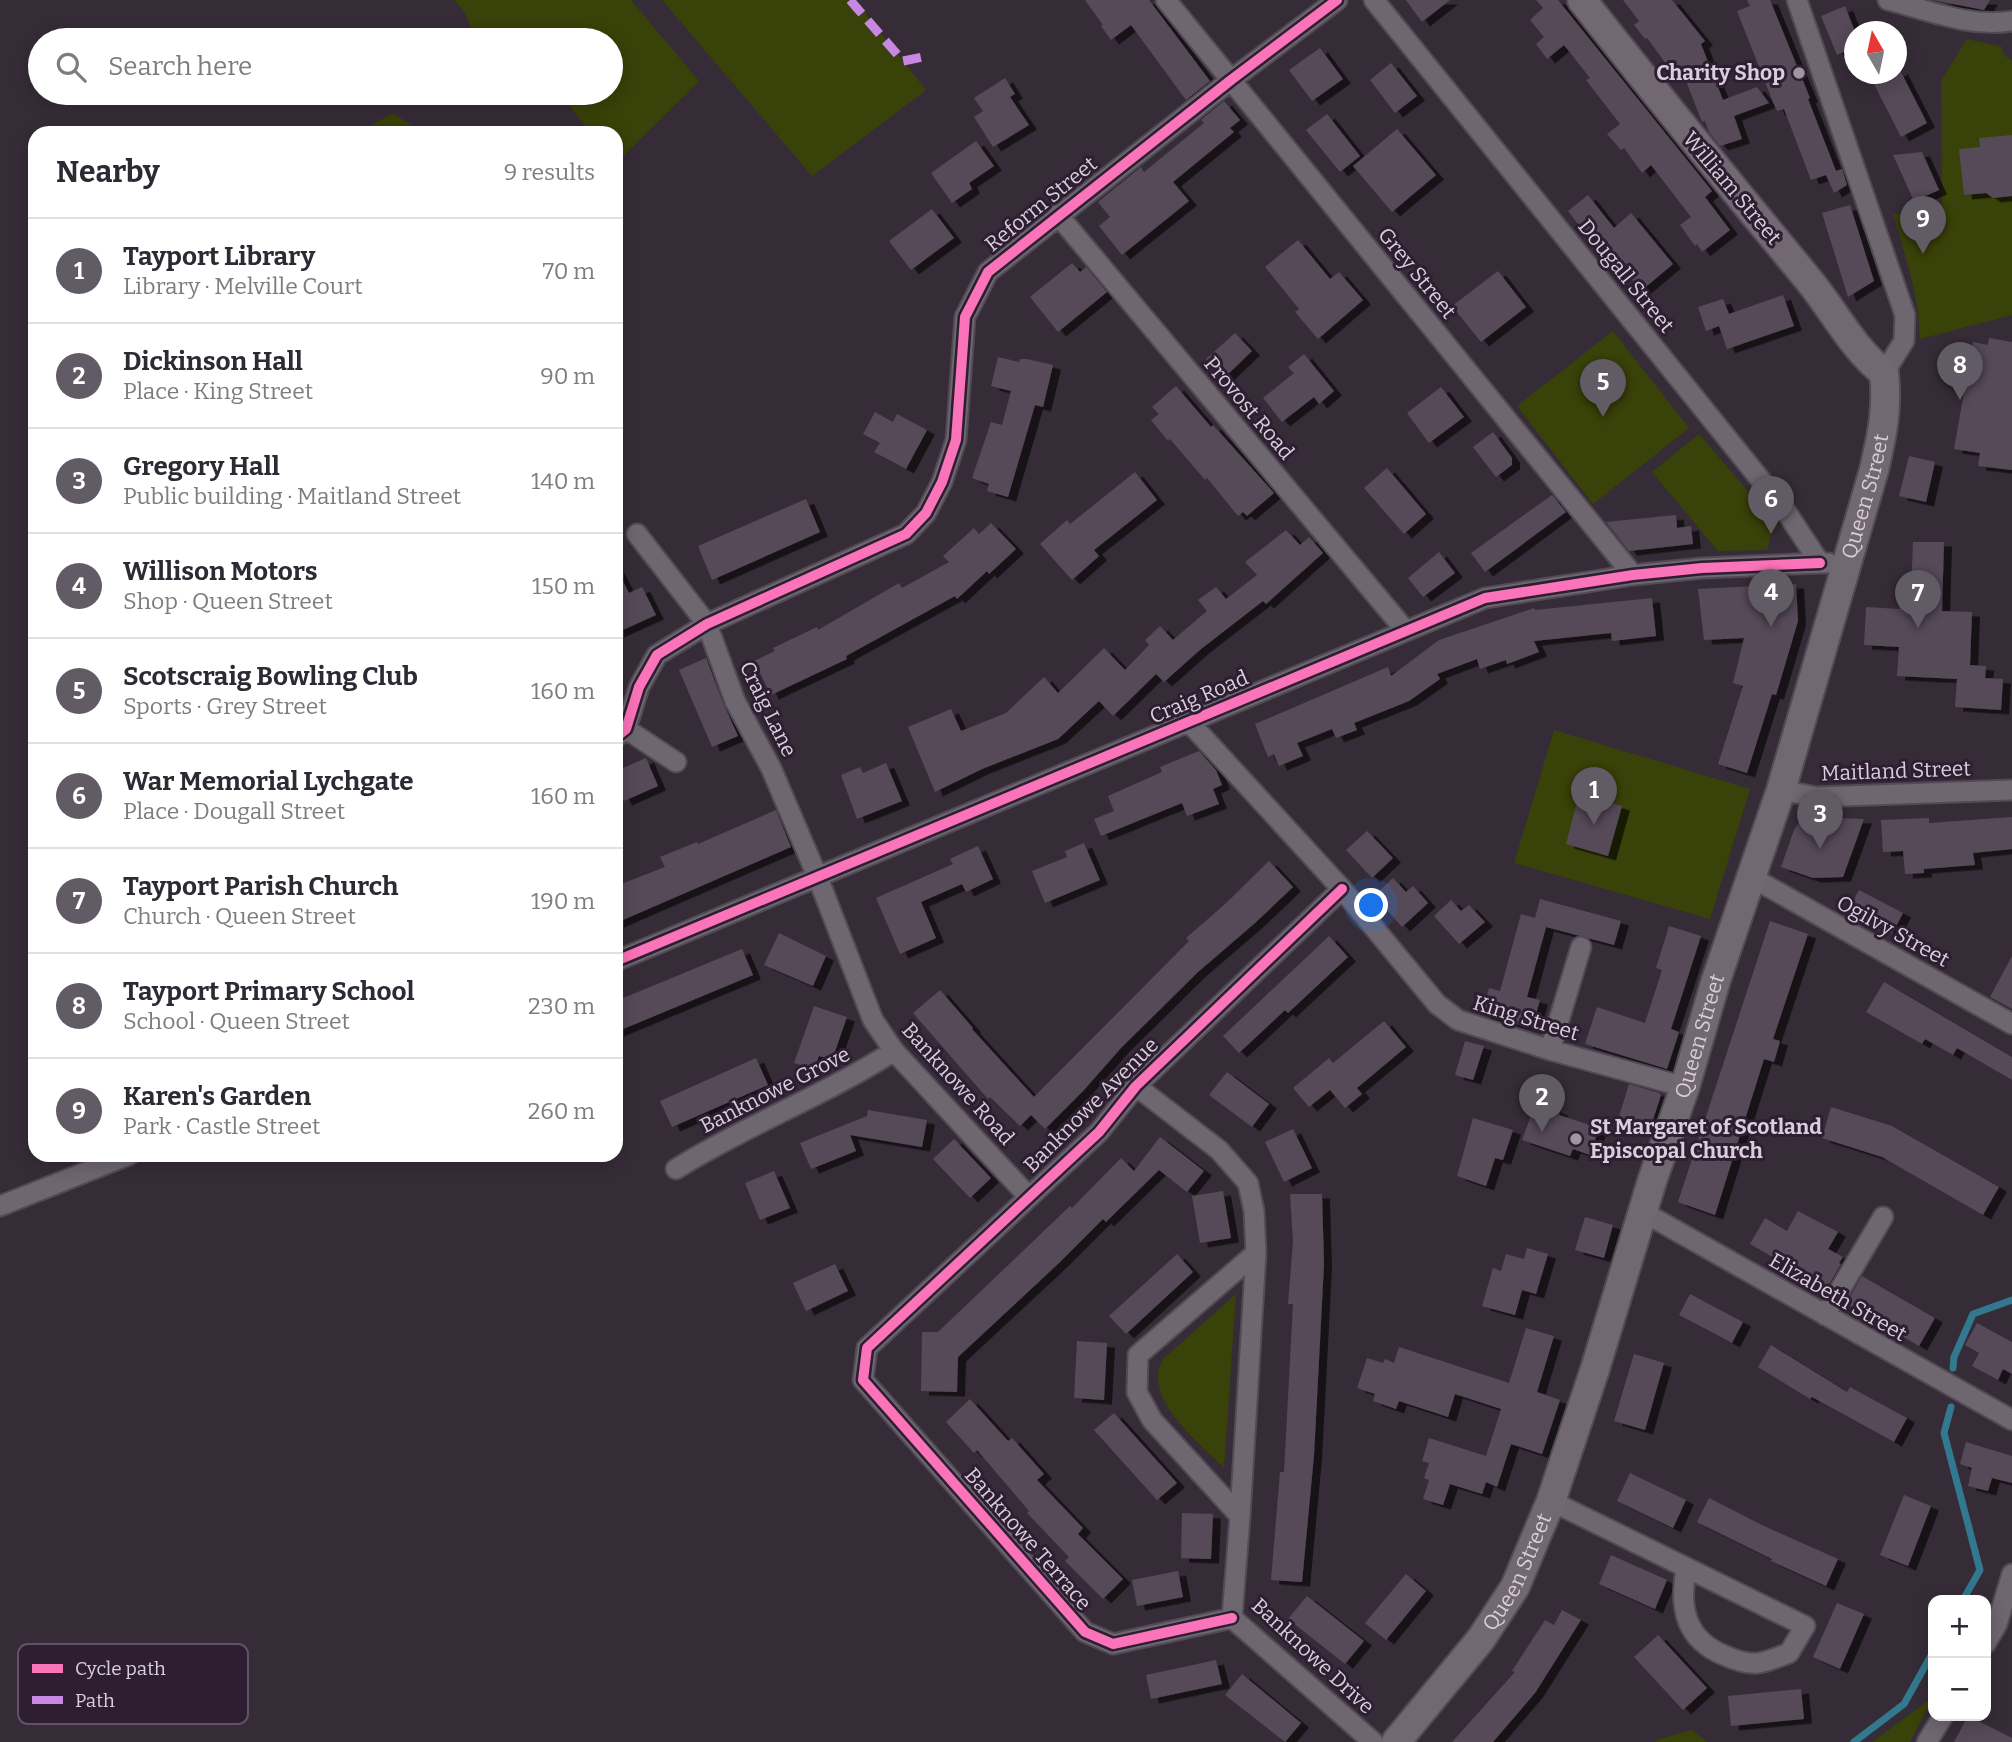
<!DOCTYPE html>
<html lang="en">
<head>
<meta charset="utf-8">
<style>
	body { margin:0; font-family:Bitter,serif; background:#f7f7f7; color:#2b2b33 }
	.controls { position:absolute; right:21px; bottom:21px; display:grid; overflow:hidden; border-radius:14px; box-shadow:0 4px 18px #0003 }
	.controls button { width:63px; height:63px; display:grid; place-items:center; padding:0; border:0; border-bottom:2px solid #e1e1e2; background:#fff; color:#2b2b33; font:35px sans-serif }
	.compass { position:absolute; left:1844px; top:21px; width:63px; height:63px; border-radius:50%; background:#fff; box-shadow:0 4px 18px #0003; rotate:351deg }
	.you { position:absolute; left:1372px; top:906px; width:24px; height:24px; margin:-18px; border:5px solid #fff; border-radius:50%; background:#1a73e8; box-shadow:0 0 0 10px #1a73e833 }
	.badge { display:grid; place-items:center; width:46px; height:46px; border-radius:50%; background:#605b65; color:#fff; font-size:23px; font-weight:700 }
	.pin { position:absolute; translate:-50% -58px; filter:drop-shadow(0 2px 4px #0008) }
	.pin::after { content:''; position:absolute; top:37px; width:24px; height:21px; background:inherit; clip-path:polygon(0 0,100% 0,50% 100%) }
	.list { margin:0; padding:0; list-style:none }
	h2 { display:flex; justify-content:space-between; align-items:center; height:91px; margin:0; padding:0 28px; font-size:30px }
	h2 small { font-size:23px; font-weight:400; color:#7c7c81 }
	.list li { display:grid; grid-template-columns:46px 1fr auto; gap:21px; align-items:center; box-sizing:border-box; height:105px; padding:0 28px; border-top:2px solid #e1e1e2 }
	.list b { display:block; font-size:26px; white-space:nowrap }
	.list p { margin:0; font-size:23px; white-space:nowrap; color:#7c7c81 }
	.list em { font-size:23px; font-style:normal; color:#7c7c81 }
	.icon { flex:none; width:38px; height:38px; fill:none; stroke:currentColor; stroke-width:2; stroke-linecap:round; stroke-linejoin:round }
	.map { position:relative; flex:none; width:2012px; height:1742px; overflow:hidden }
	.search { position:absolute; background:#fff; box-shadow:0 4px 18px #0003; left:28px; top:28px; width:595px; height:77px; display:flex; align-items:center; gap:18px; box-sizing:border-box; padding:0 24px; border-radius:38px; color:#7c7c81; font-size:26px }
	.panel { position:absolute; background:#fff; box-shadow:0 4px 18px #0003; left:28px; top:126px; width:595px; height:1036px; border-radius:21px }
	.map>svg:first-child { display:block }
	.green { fill:#394208 }
	.lines { fill:none; stroke-linecap:round; stroke-linejoin:round }
	.stream { stroke:#32788e; stroke-width:7 }
	.building { fill:#564959; filter:url(#shadow) }
	.minor-casing { stroke:#524a54; stroke-width:23 }
	.secondary-casing { stroke:#524a54; stroke-width:32 }
	.minor { stroke:#6e6770; stroke-width:19 }
	.secondary { stroke:#716871; stroke-width:28 }
	.quiet { stroke:#c787e3; stroke-width:9; stroke-dasharray:18 9; stroke-linecap:butt }
	.cycleway-casing { stroke:#2e1e32; stroke-width:15 }
	.cycleway { stroke:#fb73b8; stroke-width:10 }
	.poi-dot { fill:#a095a2; stroke:#2e1e32; stroke-width:2.5 }
	.labels { text-anchor:middle; dominant-baseline:central; stroke-width:6; stroke-linejoin:round; paint-order:stroke }
	.poi-label { font-size:21px; font-weight:bold; fill:#d9cedb; stroke:#2e1e32; text-anchor:end }
	.street-label { font-size:21px; fill:#d9cedb; stroke:#2e1e32 }
	.key { fill:#2e1e32; stroke:#615365; stroke-width:2 }
	.key-label { font-size:19px; fill:#d9cedb }
</style>
</head>
<body>
<div class="map">
<svg width="2012" height="1742" viewBox="0 0 2012 1742">
	<defs>
		<filter id="shadow"><feDropShadow dx="8" dy="4.5" stdDeviation="0" flood-color="#0009"/></filter>
	</defs>
	<rect width="100%" height="100%" fill="#362c38"/>
	<!-- green -->
	<path class="green" d="M454,0H631L699,81L618,161L616,133H590L560,93H611V40H485L473,34L465,13Z
		M662,0H855L926,90L812,176Z
		M1967,39L2002,47L2003,54L2012,61V315L1920,339C1919,295 1905,255 1893,214L1942,212L1941,81Z
		M393,113L423,133H358Z
		M1613,331L1689,428L1593,504L1517,406Z
		M1699,434L1778,526L1771,534L1767,550L1718,551L1652,472Z
		M1554,730L1750,789L1710,919L1514,863Z
		M1236,1294L1224,1468C1202,1445 1156,1410 1158,1375C1158,1370 1161,1364 1163,1359Z
		M1933,1697L1910,1742H1872Z
		M1692,1730L1707,1742H1656V1740Z"/>
	<g class="lines">
		<!-- stream -->
		<path class="stream" d="M1953,1368L1954,1357L1973,1314L2012,1300
			M1951,1407L1944,1433L1980,1570L1963,1600
			M1854,1742L1904,1704L1933,1652"/>
	</g>
	<!-- building -->
	<path class="building" d="M1085,0H1149L1210,81L1186,100L1131,25L1111,40L1101,26L1103,25Z
		M1406,0H1450L1422,22Z
		M1536,0H1558L1712,191L1705,197L1730,230L1702,252L1697,244L1695,246L1680,225L1691,217L1651,165L1642,173L1624,148L1621,150L1607,134L1620,124L1586,80L1590,78L1564,45L1547,59L1536,44L1544,37L1530,20L1543,8Z
		M1623,0H1672L1705,41L1701,44L1723,100L1757,87L1769,103L1734,116L1742,139L1720,146L1709,132L1705,121L1702,122L1681,68L1673,73L1647,38L1645,39L1634,25L1639,21Z
		M1747,0H1770L1810,98L1808,99L1836,171L1842,169L1847,185L1834,193L1826,175L1811,180L1784,109L1777,111L1773,102L1737,11L1750,6Z
		M1933,0H1990L1984,10Z
		M1845,6L1854,29V47L1837,55L1821,16Z
		M1320,48L1343,79L1312,101L1289,70Z
		M1391,63L1417,96L1395,113L1370,80Z
		M1900,70L1927,123L1901,137L1874,84Z
		M1005,78L1015,94L1010,97L1029,125L993,147L974,117L983,111L974,98Z
		M1224,101L1240,120L1230,128L1234,132L1173,182L1189,201L1122,255L1099,226L1110,217L1098,202L1141,167L1144,172L1204,123L1201,120Z
		M1327,114L1360,156L1340,172L1306,130Z
		M1397,129L1436,175L1392,212L1353,166Z
		M2012,135V196L1993,198L1986,193L1964,195L1959,149L1980,147L1979,138Z
		M976,141L994,166L969,183L972,189L952,203L931,173Z
		M1922,152L1939,190L1914,201L1893,155Z
		M1588,195L1614,228L1631,213L1673,264L1641,291L1595,232L1588,237L1568,211Z
		M1850,205L1874,281L1848,297L1822,213Z
		M932,209L954,238L911,270L889,241Z
		M1298,240L1330,279L1339,272L1363,300L1318,339L1295,312L1299,309L1265,267Z
		M1072,263L1080,272L1086,267L1107,292L1058,332L1030,297Z
		M1498,271L1526,307L1481,342L1452,306Z
		M1783,295L1794,326L1727,349L1719,326L1706,331L1698,307L1723,299L1729,314Z
		M1235,333L1252,351L1224,378L1206,359Z
		M1989,338L2012,342V470L1978,466L1980,453L1954,449L1973,342L1988,345Z
		M1304,354L1334,391L1319,404L1314,397L1282,422L1263,398L1294,373L1288,367Z
		M998,357L1019,362L1020,359H1027L1053,365L1043,407L1035,405L1008,497L987,491L989,484L972,478L991,422L1002,425L1011,391L991,386Z
		M1176,386L1211,427L1213,425L1274,493L1247,516L1243,512L1238,516L1207,478L1205,480L1170,439L1168,441L1151,420L1159,414L1152,407Z
		M1441,387L1464,417L1429,443L1407,413Z
		M875,412L893,422L897,414L927,430L906,469L874,452L880,443L863,434Z
		M1493,432L1512,458V465L1496,477L1473,447Z
		M1909,456L1935,462L1926,502L1899,496Z
		M1387,468L1426,514L1404,534L1364,488Z
		M1135,472L1157,500L1094,550L1099,556L1072,580L1040,544L1067,520L1070,524Z
		M1552,495L1566,512L1485,572L1471,553Z
		M806,499L820,532L712,580L698,546Z
		M1676,515L1677,528L1691,526L1693,544L1629,551L1606,522Z
		M991,523L1016,549L989,574L987,571L957,599L955,596L846,656L847,659L771,695L754,661L775,651L773,648L817,627L818,630L899,583L902,588L949,562L943,556L974,528L979,534Z
		M1286,530L1300,545L1309,537L1323,553L1266,604L1263,601L1201,649L1164,682L1156,674L1113,716L1099,701L1058,739L982,769L935,792L908,727L951,709L961,731L1006,713L1044,677L1058,693L1104,648L1125,670L1149,645L1145,640L1160,626L1173,640L1207,611L1198,600L1216,587L1226,599L1257,575L1245,562Z
		M1913,542H1944L1942,611L1972,612L1970,665L1986,666L1985,678L2003,679L2001,710L1955,707L1957,679L1897,676L1899,647L1864,645L1866,607L1899,609L1900,593L1911,594Z
		M1439,552L1455,573L1423,597L1408,578Z
		M616,568L629,593L642,587L656,615L616,633Z
		M1796,584L1798,621L1776,695L1772,694L1747,773L1718,764L1743,686L1733,683L1744,638L1704,640L1698,589Z
		M1652,598L1656,636L1612,641L1611,633L1534,641L1539,652L1507,664L1506,660L1480,669L1477,659L1437,674L1440,679L1409,701L1354,723L1357,730L1336,738L1332,729L1297,743L1303,756L1279,766L1274,754L1268,757L1255,724L1388,667L1391,676L1439,640L1534,608L1535,610Z
		M706,658L724,705L738,736L712,747L679,670Z
		M1199,751L1216,770L1222,785L1213,789L1219,804L1187,816L1182,803L1101,836L1094,819L1114,811L1108,796L1162,772L1160,767Z
		M646,758L658,786L624,801L616,783V771Z
		M886,763L902,801L857,819L841,775L860,767L863,773Z
		M1579,794L1622,806L1608,856L1566,844Z
		M776,810L791,847L616,923V886L665,867L660,857L697,842L698,844Z
		M1807,817L1864,819L1843,877L1813,878L1781,867L1794,830L1799,822Z
		M2012,817V849L1973,853L1975,865L1924,869V873L1905,874L1903,851L1883,852L1881,820L1929,818V823Z
		M1367,831L1393,858L1372,878L1346,850Z
		M1084,843L1100,880L1045,903L1032,871L1067,857L1065,851Z
		M978,846L993,879L966,892L962,884L921,902L936,938L900,954L876,898L953,864L950,859Z
		M1269,861L1293,887L1255,923L1198,972L1121,1048L1084,1090L1045,1129L1031,1115L1020,1126L990,1097L988,1099L913,1013L940,990L973,1028L972,1029L1034,1097L1189,941L1186,938L1224,905Z
		M1393,878L1406,892L1413,886L1428,903L1402,927L1374,896Z
		M1859,890L1903,913L1892,934L1848,911Z
		M1540,899L1621,921L1614,945L1546,927L1527,997L1540,1000L1532,1028L1482,1015L1489,988L1500,991L1521,914L1535,918Z
		M1451,900L1461,911L1469,905L1485,922L1459,944L1434,916Z
		M1770,921L1808,934L1773,1039L1780,1041L1774,1062L1764,1059L1715,1215L1678,1202Z
		M1669,926L1701,936L1671,1029L1679,1032L1667,1069L1585,1044L1597,1007L1645,1023L1662,970L1656,968Z
		M779,933L826,956L813,986L764,965Z
		M1329,936L1348,957L1288,1013L1285,1010L1239,1053L1223,1036Z
		M742,949L753,975L616,1032V1001Z
		M2012,956V1009L1990,997Z
		M1884,982L2012,1057V1080L1957,1048L1953,1055L1925,1039L1922,1044L1866,1012Z
		M814,1006L847,1017L832,1060L819,1056L814,1069L794,1063Z
		M1384,1021L1406,1047L1357,1088L1362,1094L1345,1108L1330,1090L1309,1107L1293,1088L1329,1058L1333,1063Z
		M1465,1041L1484,1046L1473,1080L1455,1075Z
		M756,1058L768,1085L672,1127L660,1101Z
		M1227,1072L1269,1104L1252,1127L1209,1095Z
		M1629,1084L1659,1093L1661,1095L1649,1132L1617,1123Z
		M1536,1102L1560,1111L1559,1115L1599,1128L1590,1155L1573,1149L1570,1156L1522,1140Z
		M1831,1107L1892,1126L1999,1187L1983,1215L1882,1157L1822,1138Z
		M868,1110L927,1120L922,1147L850,1135L856,1151L811,1169L800,1143L867,1116Z
		M1473,1118L1513,1130L1503,1160L1495,1158L1486,1186L1457,1176Z
		M1293,1129L1312,1168L1284,1182L1265,1142Z
		M1160,1137L1204,1171L1187,1192L1159,1170L1106,1222L1103,1219L1059,1263L958,1357L957,1392L921,1391L922,1332H938L1070,1206L1072,1208L1121,1158L1134,1171Z
		M954,1139L991,1178L970,1198L933,1159Z
		M774,1171L790,1208L760,1220L745,1183Z
		M1223,1191L1231,1238L1200,1243L1192,1196Z
		M1290,1194H1322L1324,1264L1314,1455L1302,1582L1271,1580L1280,1472H1284L1293,1304H1288L1293,1242Z
		M1798,1211L1838,1232L1828,1249L1843,1257L1839,1263L1841,1264L1827,1288L1750,1244L1765,1218L1787,1231Z
		M1585,1217L1613,1225L1604,1258L1575,1250Z
		M1527,1248L1548,1254L1536,1294L1522,1290L1515,1315L1482,1306L1493,1268L1501,1271L1506,1254L1524,1259Z
		M1177,1254L1193,1272L1126,1334L1109,1316Z
		M835,1264L848,1291L806,1311L793,1283Z
		M1862,1276L1935,1318L1919,1346L1849,1305L1851,1301L1848,1300Z
		M1690,1294L1743,1322L1732,1343L1679,1315Z
		M1977,1323L2012,1342V1374L2003,1369L1998,1380L1972,1366L1979,1353L1965,1345Z
		M1526,1328L1554,1336L1537,1392L1560,1400L1542,1454L1511,1444L1497,1487L1486,1482L1482,1494L1450,1484L1443,1505L1423,1499L1429,1480L1424,1478L1429,1463L1422,1461L1429,1438L1486,1456L1501,1409L1455,1394L1448,1417L1399,1401L1396,1409L1373,1401L1375,1394L1357,1388L1367,1358L1383,1363L1385,1359L1394,1363L1399,1347L1509,1383Z
		M1077,1341L1107,1343L1104,1400L1074,1398Z
		M1771,1345L1847,1392L1850,1387L1907,1418L1894,1442L1812,1397L1810,1399L1758,1367Z
		M1634,1354L1664,1363L1645,1430L1614,1421Z
		M970,1399L1008,1441L1012,1438L1044,1474L1037,1480L1083,1528L1078,1534L1123,1579L1103,1599L1065,1561L1069,1557L1027,1513L1029,1511L977,1450L974,1453L946,1422Z
		M1114,1413L1177,1483L1157,1500L1094,1430Z
		M1966,1442L2012,1456V1483L1992,1478L1988,1491L1968,1486L1972,1468L1960,1464Z
		M1630,1473L1686,1500L1673,1528L1617,1501Z
		M1904,1495L1931,1506L1908,1566L1880,1555Z
		M1709,1498L1764,1526L1838,1559L1826,1586L1771,1561L1772,1559L1697,1522Z
		M1182,1513L1213,1514L1211,1559L1181,1558Z
		M1611,1555L1667,1580L1655,1609L1599,1584Z
		M1178,1571L1183,1597L1137,1606L1132,1580Z
		M1406,1574L1426,1591L1386,1640L1365,1623Z
		M1307,1596L1364,1641L1345,1664L1288,1619Z
		M1837,1603L1864,1614L1840,1669L1813,1657Z
		M1562,1610L1581,1620L1535,1693L1493,1742H1452L1515,1672L1512,1671L1545,1620L1554,1625Z
		M1658,1635L1707,1688L1683,1710L1634,1657Z
		M1216,1660L1222,1684L1151,1699L1146,1675Z
		M1242,1674L1301,1723L1285,1742L1225,1695Z
		M1801,1689L1804,1719L1731,1726L1728,1696Z
		M1968,1716L2012,1738V1742H1954Z"/>
	<g class="lines">
		<!-- minor casing -->
		<g class="minor-casing">
			<path id="minor" d="M1166,0L1633,575
				M1374,0L1785,510L1820,563H1828
				M1797,0L1905,315L1904,341L1884,373
				M1888,0C1928,10 1970,28 2012,21
				M1058,215L1406,631
				M637,534L707,624L735,701L771,768L818,878L873,1020L894,1051L1028,1196
				M1189,722L1342,889L1437,1004L1458,1020L1550,1050L1685,1087
				M626,729L676,762
				M616,737L626,729L639,687L657,655L707,624L906,534L926,513L942,482L956,440L965,317L988,272L1231,80L1337,0
				M1781,790L1816,797L2012,790
				M1751,877L2012,1024
				M616,961L1485,598L1633,575L1702,568L1820,563
				M1550,1050L1581,947
				M1136,1086L1219,1150L1248,1183L1254,1211L1256,1253L1240,1516L1232,1618L1373,1742
				M676,1169C746,1125 824,1096 894,1051
				M0,1206L129,1155
				M1643,1212L2012,1420
				M1825,1315L1883,1217
				M1551,1501L1805,1626L1789,1653C1780,1656 1768,1662 1758,1663C1748,1664 1735,1660 1726,1656C1685,1640 1679,1608 1686,1568
				M1240,1516L1152,1420L1137,1392L1138,1355L1256,1253
				M1232,1618L1113,1644L1085,1632L863,1380L867,1348L1099,1132L1136,1086L1342,889
				M1986,1643L1997,1624L2012,1574
				M1927,1742L1943,1716"/>
		</g>
		<!-- secondary casing -->
		<g class="secondary-casing">
			<g id="secondary">
				<path id="s1" d="M1396,1742L1481,1639L1515,1587L1551,1501L1595,1369L1652,1181L1685,1087L1716,980L1781,790L1874,470C1882,435 1888,409 1884,373C1852,348 1833,309 1807,278C1731,186 1656,94 1582,0"/>
			</g>
		</g>
		<!-- minor -->
		<use href="#minor" class="minor"/>
		<!-- secondary -->
		<use href="#secondary" class="secondary"/>
		<!-- quiet -->
		<path class="quiet" d="M850,0L903,61L928,56"/>
		<!-- cycleway casing -->
		<g class="cycleway-casing">
			<path id="cycleway" d="M616,737L626,729L639,687L657,655L707,624L906,534L926,513L942,482L956,440L965,317L988,272L1231,80L1337,0
				M616,961L1485,598L1633,575L1702,568L1820,563
				M1232,1618L1113,1644L1085,1632L863,1380L867,1348L1099,1132L1136,1086L1342,889"/>
		</g>
		<!-- cycleway -->
		<use href="#cycleway" class="cycleway"/>
	</g>
	<!-- markers -->
	<g class="poi-dot">
		<circle cx="1799" cy="73" r="7"/>
		<circle cx="1576" cy="1139" r="7"/>
	</g>
	<g class="labels">
		<!-- poi labels -->
		<g class="poi-label">
			<text x="1785" y="73">Charity Shop</text>
			<text x="1590" y="1127" text-anchor="start">St Margaret of Scotland<tspan x="1590" dy="24">Episcopal Church</tspan></text>
		</g>
		<!-- street labels -->
		<g class="street-label">
			<text transform="translate(1732 188) rotate(50)">William Street</text>
			<text transform="translate(1041 204) rotate(-39)">Reform Street</text>
			<text transform="translate(1417 273) rotate(51)">Grey Street</text>
			<text transform="translate(1626 276) rotate(51)">Dougall Street</text>
			<text transform="translate(1249 408) rotate(50)">Provost Road</text>
			<text stroke="none"><textPath href="#s1" startOffset="1342">Queen Street</textPath></text>
			<text transform="translate(1199 697) rotate(-23)">Craig Road</text>
			<text transform="translate(768 709) rotate(64)">Craig Lane</text>
			<text transform="translate(1896 771) rotate(-2)">Maitland Street</text>
			<text transform="translate(1893 931) rotate(29)">Ogilvy Street</text>
			<text transform="translate(1526 1018) rotate(17)">King Street</text>
			<text stroke="none"><textPath href="#s1" startOffset="777">Queen Street</textPath></text>
			<text transform="translate(958 1084) rotate(48)">Banknowe Road</text>
			<text transform="translate(775 1090) rotate(-27)">Banknowe Grove</text>
			<text transform="translate(1091 1105) rotate(-45)">Banknowe Avenue</text>
			<text transform="translate(1838 1297) rotate(30)">Elizabeth Street</text>
			<text transform="translate(1028 1539) rotate(49)">Banknowe Terrace</text>
			<text stroke="none"><textPath href="#s1" startOffset="210">Queen Street</textPath></text>
			<text transform="translate(1313 1656) rotate(43)">Banknowe Drive</text>
		</g>
	</g>
	<!-- legend -->
	<rect x="18" y="1644" width="230" height="80" rx="10" class="key"/>
	<rect x="32" y="1664" width="31" height="9" fill="#fb73b8"/>
	<rect x="32" y="1696" width="31" height="8" fill="#c787e3"/>
	<g class="key-label">
		<text x="75" y="1675">Cycle path</text>
		<text x="75" y="1707">Path</text>
	</g>
</svg>
<div class="controls">
<button>+</button>
<button>−</button>
</div>
<svg class="compass" viewBox="-18 -18 36 36"><path d="M0-13l5 13h-10z" fill="#e53935"/><path d="M0 13l5-13h-10z" fill="#7c7c81"/></svg>
<div class="you"></div>
<div class="pin badge" style="left:1594px;top:825px">1</div>
<div class="pin badge" style="left:1542px;top:1132px">2</div>
<div class="pin badge" style="left:1820px;top:849px">3</div>
<div class="pin badge" style="left:1771px;top:627px">4</div>
<div class="pin badge" style="left:1603px;top:417px">5</div>
<div class="pin badge" style="left:1771px;top:534px">6</div>
<div class="pin badge" style="left:1918px;top:628px">7</div>
<div class="pin badge" style="left:1960px;top:400px">8</div>
<div class="pin badge" style="left:1923px;top:254px">9</div>
<div class="search"><svg class="icon" aria-label="search" viewBox="0 0 24 24"><circle cx="10" cy="10" r="6"/><path d="M15 15l6 6"/></svg>Search here</div>
<section class="panel">
<h2>Nearby<small>9 results</small></h2>
<ul class="list">
<li><span class="badge">1</span><div><b>Tayport Library</b><p>Library · Melville Court</p></div><em>70 m</em></li>
<li><span class="badge">2</span><div><b>Dickinson Hall</b><p>Place · King Street</p></div><em>90 m</em></li>
<li><span class="badge">3</span><div><b>Gregory Hall</b><p>Public building · Maitland Street</p></div><em>140 m</em></li>
<li><span class="badge">4</span><div><b>Willison Motors</b><p>Shop · Queen Street</p></div><em>150 m</em></li>
<li><span class="badge">5</span><div><b>Scotscraig Bowling Club</b><p>Sports · Grey Street</p></div><em>160 m</em></li>
<li><span class="badge">6</span><div><b>War Memorial Lychgate</b><p>Place · Dougall Street</p></div><em>160 m</em></li>
<li><span class="badge">7</span><div><b>Tayport Parish Church</b><p>Church · Queen Street</p></div><em>190 m</em></li>
<li><span class="badge">8</span><div><b>Tayport Primary School</b><p>School · Queen Street</p></div><em>230 m</em></li>
<li><span class="badge">9</span><div><b>Karen's Garden</b><p>Park · Castle Street</p></div><em>260 m</em></li>
</ul>
</section>
</div>
</body>
</html>
